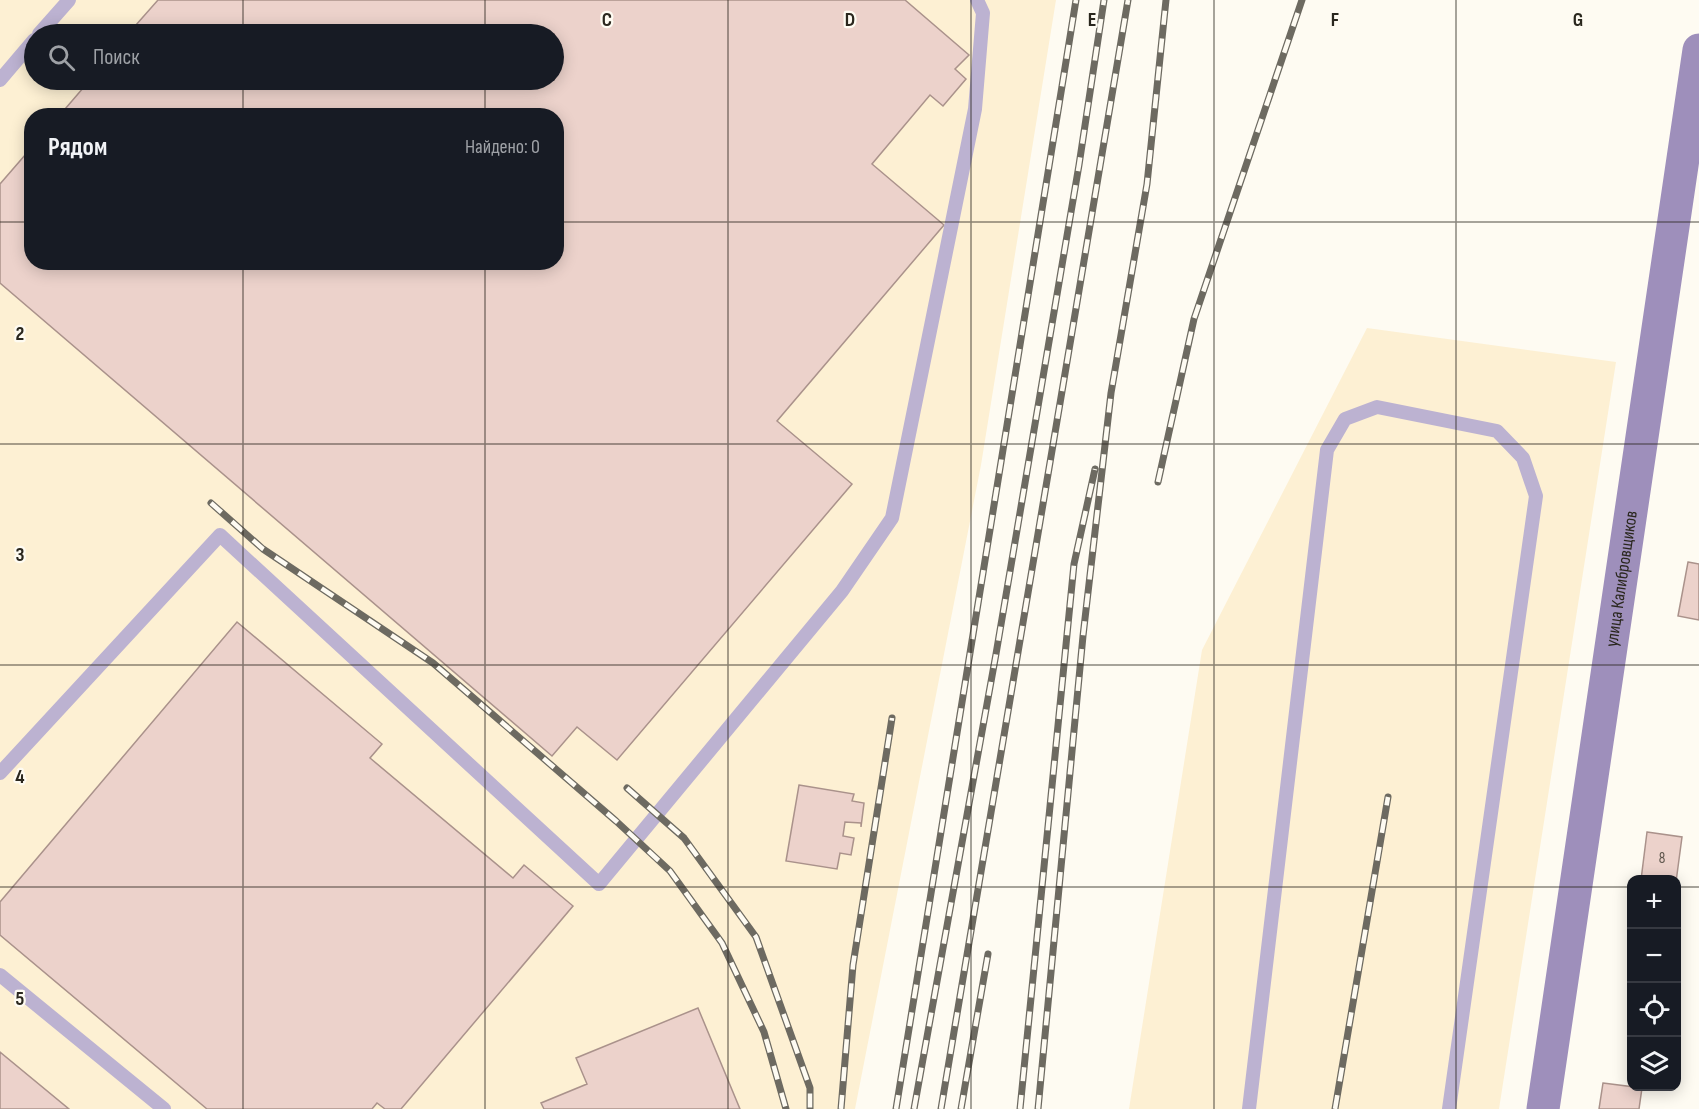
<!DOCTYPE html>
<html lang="ru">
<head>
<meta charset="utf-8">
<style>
	body { margin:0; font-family:"Sofia Sans Condensed",sans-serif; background:#20242c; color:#f1f3f6 }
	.controls { position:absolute; right:18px; bottom:18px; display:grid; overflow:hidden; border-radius:12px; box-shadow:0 3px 15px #0003 }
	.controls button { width:54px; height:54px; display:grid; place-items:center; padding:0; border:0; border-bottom:2px solid #363941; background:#171b24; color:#f1f3f6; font:30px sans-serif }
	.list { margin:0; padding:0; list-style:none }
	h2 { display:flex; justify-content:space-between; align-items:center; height:78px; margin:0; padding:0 24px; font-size:26px }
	h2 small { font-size:20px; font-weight:400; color:#9ea1a6 }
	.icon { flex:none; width:33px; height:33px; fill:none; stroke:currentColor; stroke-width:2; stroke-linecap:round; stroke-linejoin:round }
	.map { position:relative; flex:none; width:1699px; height:1109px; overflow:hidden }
	.search { position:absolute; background:#171b24; box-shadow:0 3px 15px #0003; left:24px; top:24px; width:540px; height:66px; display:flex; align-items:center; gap:15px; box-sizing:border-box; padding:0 21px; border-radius:33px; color:#9ea1a6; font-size:22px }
	.panel { position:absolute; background:#171b24; box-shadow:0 3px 15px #0003; left:24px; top:108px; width:540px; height:162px; border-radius:24px }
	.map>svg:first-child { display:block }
	.built { fill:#fdf0d3; fill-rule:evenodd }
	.building { fill:#ecd2cb; stroke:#aa928b; stroke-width:1.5 }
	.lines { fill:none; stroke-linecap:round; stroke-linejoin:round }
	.lane { stroke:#bcb2d1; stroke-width:14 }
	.secondary { stroke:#9e8fbb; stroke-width:33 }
	.rail-casing { stroke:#6d6a61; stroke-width:7 }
	.rail { stroke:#fefbf2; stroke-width:4.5; stroke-dasharray:14; stroke-linecap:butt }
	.grid { fill:none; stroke:#2a271e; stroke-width:1.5; stroke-opacity:0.55 }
	.labels { text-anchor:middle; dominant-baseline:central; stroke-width:4.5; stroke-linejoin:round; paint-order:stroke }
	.number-label { font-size:15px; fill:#5a5249 }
	.street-label { font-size:18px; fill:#2a271e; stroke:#fefbf2 }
	.grid-label { font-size:20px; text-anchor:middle; font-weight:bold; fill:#2a271e; stroke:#fefbf2; stroke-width:4.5; stroke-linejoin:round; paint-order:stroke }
</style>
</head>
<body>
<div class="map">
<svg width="1699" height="1109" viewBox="0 0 1699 1109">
	<rect width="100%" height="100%" fill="#fefbf2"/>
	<!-- built -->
	<path class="built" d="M0,0H1056L981,465L855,1109H0ZM34,34H554V80H34ZM32,116H556V262H32Z
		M1367,328L1616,362L1499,1109H1129L1202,650Z"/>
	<!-- building -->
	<path class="building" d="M158,0H905L969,55L955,69L966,79L943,106L930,95L872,164L944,225L777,421L852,484L617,760L577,727L552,756L0,283V184L32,147V262H556V116H59L90,80H554V34H128Z
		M1688,562L1699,564V620L1678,616Z
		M237,622L382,744L370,758L513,878L524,865L573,906L401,1109H385L377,1103L372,1109H207L0,935V902Z
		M799,785L854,794L852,801L864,803L861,827V823L845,822L843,836L854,838L851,855L840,853L837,869L786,861Z
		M1647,832L1682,837L1676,882V880H1641Z
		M698,1008L740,1109H544L541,1103L587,1084L576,1058Z
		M0,1052L69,1109H0Z
		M1603,1083L1642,1088L1639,1109H1599Z"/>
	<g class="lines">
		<!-- lane -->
		<path class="lane" d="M39,34L69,0
			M0,80L34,40
			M0,773L220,535L599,884L842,591L892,518L975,109L983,13L977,0
			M0,975L164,1109
			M1249,1109L1327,450L1345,419L1377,407L1497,431L1523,458L1536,496L1449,1109"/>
		<!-- secondary -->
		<path class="secondary" id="s1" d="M1543,1109L1699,50"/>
		<!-- rail casing -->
		<g class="rail-casing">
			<path id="rail" d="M1158,482L1194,319L1302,0
				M211,503L263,549L433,663L616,821L670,871L722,943L764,1032L786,1109
				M627,788L684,838L756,937L810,1088V1109
				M841,1109L853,965L892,718
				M896,1109L1076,0
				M914,1109L996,654L1079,165L1104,0
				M941,1109L1128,0
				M961,1109L988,954
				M1020,1109L1074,564L1095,469
				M1038,1109L1083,636L1111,393L1147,184L1166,0
				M1335,1109L1388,797"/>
		</g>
		<!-- rail -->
		<use href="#rail" class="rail"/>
	</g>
	<!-- grid -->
	<path class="grid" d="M243,0V34M485,0V34M728,0V1109M971,0V1109M1214,0V1109M1456,0V1109M243,80V116M485,80V116M0,222H32M556,222H1699M243,262V1109M485,262V1109M0,444H1699M0,665H1699M0,887H1632M1676,887H1699"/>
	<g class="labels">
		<!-- number labels -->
		<g class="number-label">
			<text x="1662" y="858">8</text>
		</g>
		<!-- street labels -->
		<g class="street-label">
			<text stroke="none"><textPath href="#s1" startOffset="536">улица Калибровщиков</textPath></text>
		</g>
	</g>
	<g class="grid-label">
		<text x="607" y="26">C</text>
		<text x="850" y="26">D</text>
		<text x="1092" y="26">E</text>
		<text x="1335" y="26">F</text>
		<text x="1578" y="26">G</text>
		<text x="20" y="340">2</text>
		<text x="20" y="561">3</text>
		<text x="20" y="783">4</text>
		<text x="20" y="1005">5</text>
	</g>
</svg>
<div class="controls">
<button>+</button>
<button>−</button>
<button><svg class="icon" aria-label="locate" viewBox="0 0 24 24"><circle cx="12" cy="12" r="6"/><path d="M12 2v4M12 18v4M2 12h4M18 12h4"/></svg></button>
<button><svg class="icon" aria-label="layers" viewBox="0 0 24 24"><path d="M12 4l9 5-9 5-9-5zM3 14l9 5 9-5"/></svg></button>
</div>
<div class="search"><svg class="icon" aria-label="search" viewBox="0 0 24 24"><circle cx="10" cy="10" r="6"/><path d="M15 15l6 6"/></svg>Поиск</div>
<section class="panel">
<h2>Рядом<small>Найдено: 0</small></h2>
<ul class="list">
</ul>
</section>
</div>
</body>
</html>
